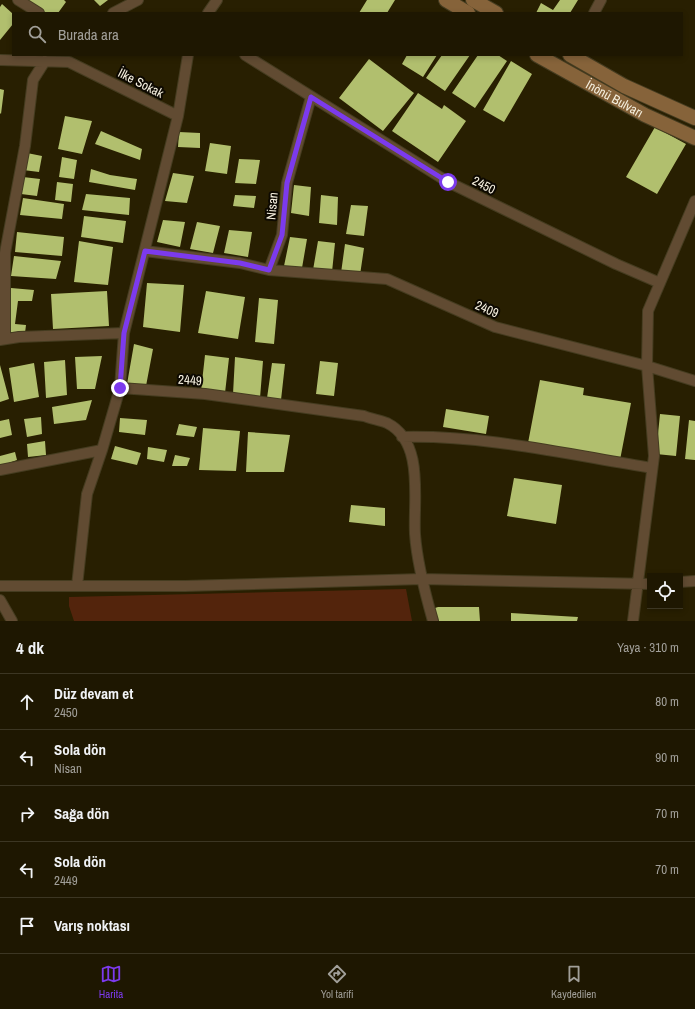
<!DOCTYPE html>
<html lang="tr">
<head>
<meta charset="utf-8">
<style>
	body { margin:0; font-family:"Archivo Narrow",sans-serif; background:#26200b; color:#f1f3f6 }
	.controls { position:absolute; right:12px; bottom:12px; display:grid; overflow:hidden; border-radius:0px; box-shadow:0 2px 6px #0003 }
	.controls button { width:36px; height:36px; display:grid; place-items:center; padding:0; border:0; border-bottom:1px solid #3c3623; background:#1e1701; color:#f1f3f6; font:20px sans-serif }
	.stop { position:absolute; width:12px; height:12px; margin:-9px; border:3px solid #7c3aed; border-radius:50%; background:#fff }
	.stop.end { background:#7c3aed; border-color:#fff; box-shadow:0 1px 4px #0008 }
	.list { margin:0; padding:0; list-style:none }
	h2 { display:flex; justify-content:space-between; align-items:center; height:52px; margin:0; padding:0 16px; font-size:17px }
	h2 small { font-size:13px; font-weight:400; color:#a19f99 }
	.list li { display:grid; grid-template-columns:26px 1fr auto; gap:12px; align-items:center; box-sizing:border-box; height:56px; padding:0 16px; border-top:1px solid #3c3623 }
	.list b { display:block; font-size:15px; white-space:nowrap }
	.list p { margin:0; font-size:13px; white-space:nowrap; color:#a19f99 }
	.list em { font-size:13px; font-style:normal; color:#a19f99 }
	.icon { flex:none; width:22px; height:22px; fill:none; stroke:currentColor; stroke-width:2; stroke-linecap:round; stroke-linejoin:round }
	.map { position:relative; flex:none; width:695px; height:621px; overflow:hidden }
	.search { position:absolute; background:#1e1701; box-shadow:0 2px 6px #0003; left:12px; right:12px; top:12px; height:44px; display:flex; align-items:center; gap:10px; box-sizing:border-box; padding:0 14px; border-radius:0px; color:#a19f99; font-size:15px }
	.sheet { height:332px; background:#1e1701 }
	nav { display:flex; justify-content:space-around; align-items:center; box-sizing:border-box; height:56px; border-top:1px solid #3c3623; background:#1e1701; font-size:11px; color:#a19f99 }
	nav a { display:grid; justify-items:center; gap:2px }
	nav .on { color:#7c3aed }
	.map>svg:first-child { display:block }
	.green { fill:#53240c }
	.building { fill:#b1bf6e }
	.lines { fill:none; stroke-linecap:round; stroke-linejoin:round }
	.minor-casing { stroke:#453c20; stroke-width:12 }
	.secondary-casing { stroke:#453c20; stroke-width:16 }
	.minor { stroke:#614b32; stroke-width:10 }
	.secondary { stroke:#86633a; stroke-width:14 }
	.route { stroke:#7c3aed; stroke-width:5 }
	.labels { text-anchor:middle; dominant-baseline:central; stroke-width:4; stroke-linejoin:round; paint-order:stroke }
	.street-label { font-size:13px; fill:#f6f0df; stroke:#0d0901 }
</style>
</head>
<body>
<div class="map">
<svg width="695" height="621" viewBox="0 0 695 621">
	<rect width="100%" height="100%" fill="#281f01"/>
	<!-- green -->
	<path class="green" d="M406,589L412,621H74L69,606V597Z"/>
	<!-- building -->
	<path class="building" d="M28,0H64L66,2L58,13H43L27,2Z
		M94,0H108L100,6Z
		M367,0H395L387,13H359Z
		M560,0H578L570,13H536L541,3L553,10Z
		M2,4L13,14V24L0,40V7Z
		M407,55H437L423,77L402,64Z
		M442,55H470L445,91L426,78Z
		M478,55H498L507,61L475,108L452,93Z
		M369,59L414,93L383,131L339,98Z
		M511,61L532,74L504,122L483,110Z
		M0,89L4,90L1,114L0,113Z
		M418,93L442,109L444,105L466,121L438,162L392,131Z
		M65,116L92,121L82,154L58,149Z
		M655,127L686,144L657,194L626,177Z
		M101,131L142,149L140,160L95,144Z
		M179,132L200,133V148L178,147Z
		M210,143L231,146L227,174L205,171Z
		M27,153L42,156L39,172L23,170Z
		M62,157L77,160L74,179L59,177Z
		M239,159L260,160L256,184L235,183Z
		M91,169L110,175L137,179L135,190L89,182Z
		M173,173L194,176L187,203L165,201Z
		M23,177L40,179L37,196L21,194Z
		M57,182L73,184L71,202L55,200Z
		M294,185L311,187L309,216L291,213Z
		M86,194L130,198L129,215L82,210Z
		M235,195L256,196L254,208L233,206Z
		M321,195L338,197L337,225L319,223Z
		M23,198L64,204L62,219L20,215Z
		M351,205L368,206L364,236L346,234Z
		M84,216L126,221L123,243L81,237Z
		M163,220L185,222L180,247L157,242Z
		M197,222L220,226L213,253L190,249Z
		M229,230L252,232L248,257L224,253Z
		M17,232L64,237L62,256L15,252Z
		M290,237L307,239L302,268L284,266Z
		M79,241L113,247L108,285L74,282Z
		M318,241L335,243L332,272L313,270Z
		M345,244L364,248L360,275L341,273Z
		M14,256L61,261L56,279L11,276Z
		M147,283L184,285L180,332L143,327Z
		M11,288L34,290L32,301H18L15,324L26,325L25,333L6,332Z
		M107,291L109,326L53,329L51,294Z
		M206,291L245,297L238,339L198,333Z
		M259,298L278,300L274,344L255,342Z
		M134,344L153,349L146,386L127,384Z
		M205,355L229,358L225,393L201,391Z
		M102,356L95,389H77L75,357Z
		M235,357L263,361L260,398L233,394Z
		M65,360L67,395L46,398L44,362Z
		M320,361L338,363L334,396L316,394Z
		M34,363L39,397L14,402L9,368Z
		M272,363L285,364L281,400L267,398Z
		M0,365L9,399L0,402Z
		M540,380L584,388L583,395L631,403L620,460L528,443Z
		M92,400L86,420L54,424L52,407Z
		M446,409L489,416L486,434L443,427Z
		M660,414L680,416L676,456L656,454Z
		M41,417L42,434L27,437L24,419Z
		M120,418L147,420L145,435L119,432Z
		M9,419L12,435L0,438V421Z
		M689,420L695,421V460L685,459Z
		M179,424L197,427L194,437L176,435Z
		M203,428L240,431L236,471L199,470Z
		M248,432L290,435L284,472H246Z
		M45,441L46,455L28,457L27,444Z
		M115,446L141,453L137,465L111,459Z
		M148,447L167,450L164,462L147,459Z
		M15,452L17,460L0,466V456Z
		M175,455L190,458L187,466H172Z
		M514,478L562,485L556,524L507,516Z
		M351,505L385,508V526L349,522Z
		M438,607H479L480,621H436L435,608Z
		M511,613L578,617L577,621H511Z"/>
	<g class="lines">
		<!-- minor casing -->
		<g class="minor-casing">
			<path id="minor" d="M18,0L39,13
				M113,13L138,0
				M208,13L217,0
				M594,13L601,0
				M188,55L178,116L124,333L120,388L205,394L364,416C371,419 380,420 387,423C425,442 413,500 415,534C417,563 425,593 433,621
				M245,55L448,182L616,264L660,283
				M0,60L69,62L178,116
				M145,251L240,263L269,270L387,279L495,327L647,366L695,381
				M269,270L282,235L287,183L311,97
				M5,339V253L25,146L33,80L45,61
				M0,340L19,337L124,333
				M402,437C486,435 570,455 652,468
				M0,470L102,450L120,388
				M680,582L695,581
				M0,586H185L422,579L650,584
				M77,586L87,494L102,450
				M0,600L12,621
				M633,621L654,456L647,366L648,311L695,201"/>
		</g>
		<!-- secondary casing -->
		<g class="secondary-casing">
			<g id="secondary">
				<path d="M446,0L468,13"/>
				<path d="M473,0L496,13"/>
				<path id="s1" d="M537,55L645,115L695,138"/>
				<path d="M570,55L624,86L695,118"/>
			</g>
		</g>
		<!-- minor -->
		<use href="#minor" class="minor"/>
		<!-- secondary -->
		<use href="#secondary" class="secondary"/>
	</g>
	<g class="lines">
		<!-- route -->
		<path class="route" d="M120,388L124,333L145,251L240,263L269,270L282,235L287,183L311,97L448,182"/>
	</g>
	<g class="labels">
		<!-- street labels -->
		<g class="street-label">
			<text transform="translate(141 83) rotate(27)">İlke Sokak</text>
			<text stroke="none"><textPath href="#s1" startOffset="89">İnönü Bulvarı</textPath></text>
			<text transform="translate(484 185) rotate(26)">2450</text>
			<text transform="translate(272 206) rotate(-85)">Nisan</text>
			<text transform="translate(487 309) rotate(23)">2409</text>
			<text transform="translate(190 380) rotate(4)">2449</text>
		</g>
	</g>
</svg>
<div class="controls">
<button><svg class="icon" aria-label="locate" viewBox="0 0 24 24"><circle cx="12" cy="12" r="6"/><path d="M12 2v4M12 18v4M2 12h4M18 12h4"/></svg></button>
</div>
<div class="stop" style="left:448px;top:182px"></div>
<div class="stop end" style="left:120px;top:388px"></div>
<div class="search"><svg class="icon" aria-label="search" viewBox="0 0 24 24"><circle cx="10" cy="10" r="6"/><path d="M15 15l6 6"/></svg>Burada ara</div>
</div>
<section class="sheet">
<h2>4 dk<small>Yaya · 310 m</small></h2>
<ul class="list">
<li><svg class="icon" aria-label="ahead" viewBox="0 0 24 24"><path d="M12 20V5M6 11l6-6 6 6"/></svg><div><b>Düz devam et</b><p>2450</p></div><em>80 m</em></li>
<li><svg class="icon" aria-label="left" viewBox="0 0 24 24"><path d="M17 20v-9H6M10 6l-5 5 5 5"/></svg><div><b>Sola dön</b><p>Nisan</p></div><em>90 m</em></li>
<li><svg class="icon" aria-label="right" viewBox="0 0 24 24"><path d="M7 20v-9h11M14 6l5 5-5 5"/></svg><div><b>Sağa dön</b></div><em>70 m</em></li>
<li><svg class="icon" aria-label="left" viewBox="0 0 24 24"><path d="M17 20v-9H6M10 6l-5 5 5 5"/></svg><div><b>Sola dön</b><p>2449</p></div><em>70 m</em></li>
<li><svg class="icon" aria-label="arrive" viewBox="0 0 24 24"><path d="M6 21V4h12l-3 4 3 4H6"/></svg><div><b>Varış noktası</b></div></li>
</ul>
</section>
<nav>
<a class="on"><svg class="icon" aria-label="map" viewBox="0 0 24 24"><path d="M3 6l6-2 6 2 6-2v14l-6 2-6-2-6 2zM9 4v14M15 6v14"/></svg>Harita</a>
<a><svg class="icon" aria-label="directions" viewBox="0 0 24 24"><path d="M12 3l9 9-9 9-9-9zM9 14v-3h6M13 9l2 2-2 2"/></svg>Yol tarifi</a>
<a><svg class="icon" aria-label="saved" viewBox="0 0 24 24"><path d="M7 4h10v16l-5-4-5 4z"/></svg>Kaydedilen</a>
</nav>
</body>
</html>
